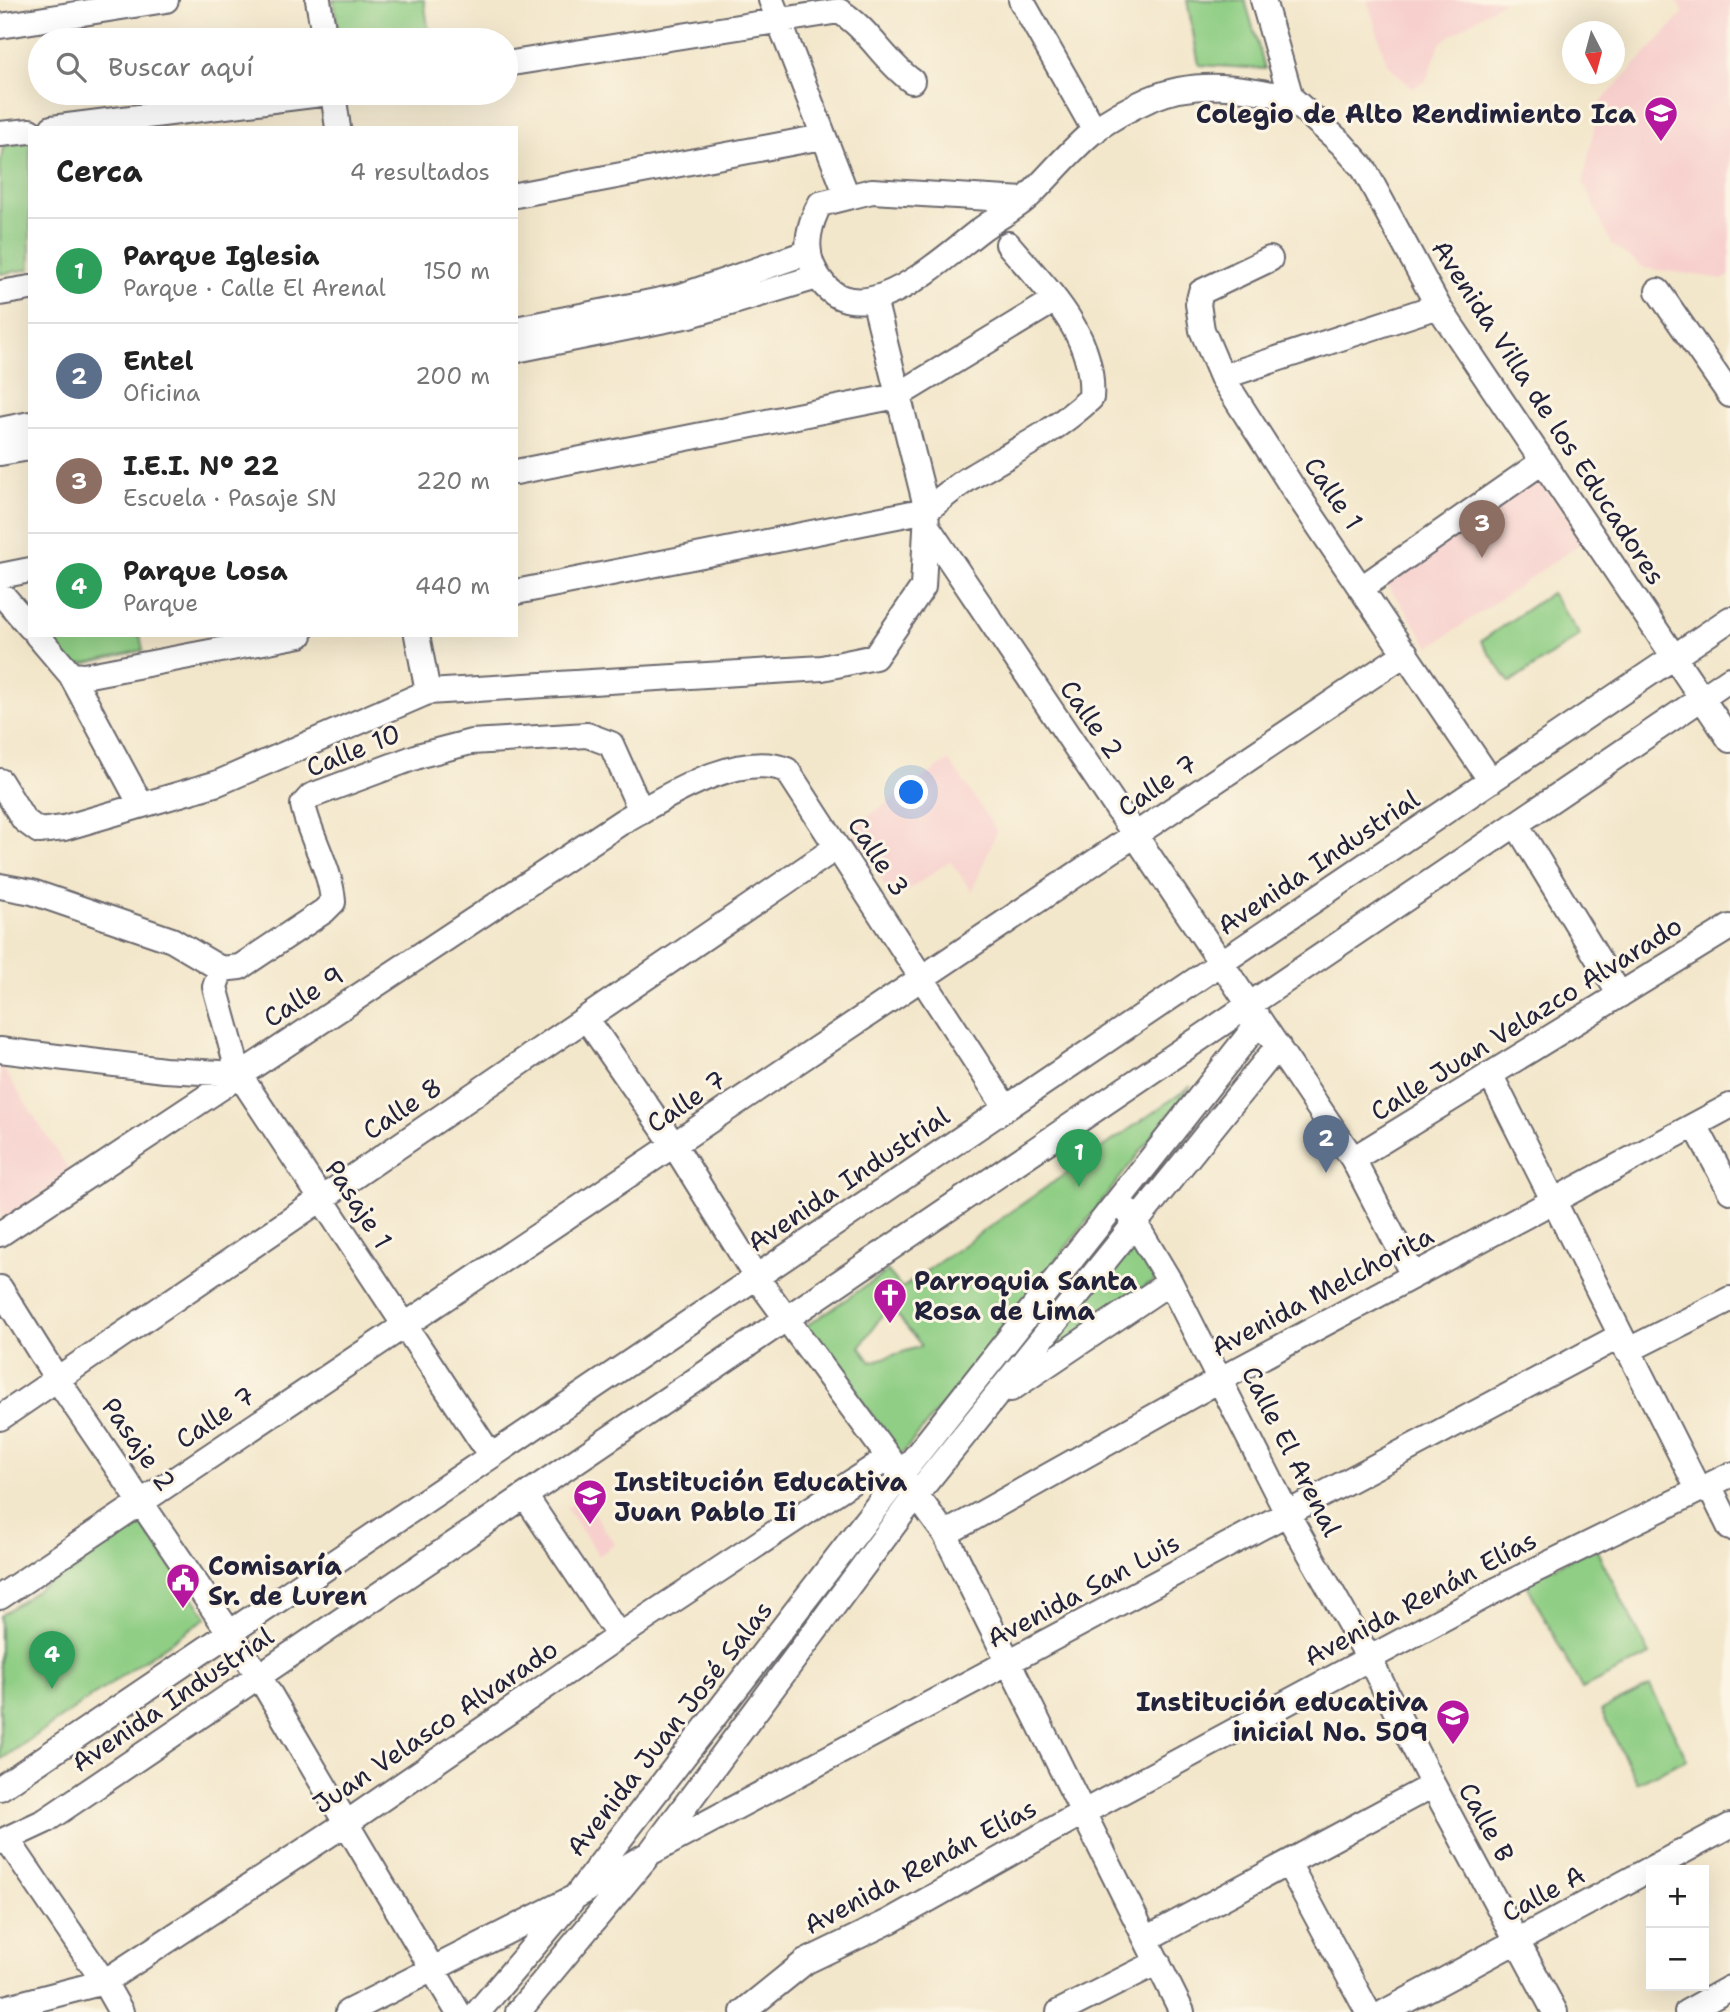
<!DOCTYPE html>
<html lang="es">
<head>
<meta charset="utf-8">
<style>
	body { margin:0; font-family:"Shantell Sans",sans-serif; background:#f2f2f2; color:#222 }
	.controls { position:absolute; right:21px; bottom:21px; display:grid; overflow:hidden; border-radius:0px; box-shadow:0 7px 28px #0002 }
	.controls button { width:63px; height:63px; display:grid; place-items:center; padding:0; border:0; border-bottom:2px solid #e0e0e0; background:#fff; color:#222; font:35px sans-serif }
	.compass { position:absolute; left:1562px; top:21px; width:63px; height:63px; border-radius:50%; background:#fff; box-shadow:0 7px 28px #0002; rotate:174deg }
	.you { position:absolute; left:912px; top:793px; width:24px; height:24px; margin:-18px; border:5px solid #fff; border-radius:50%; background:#1a73e8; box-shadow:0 0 0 10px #1a73e833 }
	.badge { display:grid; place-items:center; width:46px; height:46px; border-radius:50%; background:#b5179e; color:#fff; font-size:23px; font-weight:700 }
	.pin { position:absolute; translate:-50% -58px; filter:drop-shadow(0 2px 4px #0008) }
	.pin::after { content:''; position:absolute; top:37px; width:24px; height:21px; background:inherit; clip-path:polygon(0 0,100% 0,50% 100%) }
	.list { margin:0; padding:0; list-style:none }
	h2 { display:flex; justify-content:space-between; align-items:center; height:91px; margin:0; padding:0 28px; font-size:30px }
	h2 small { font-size:23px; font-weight:400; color:#767676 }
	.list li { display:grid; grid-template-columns:46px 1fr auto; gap:21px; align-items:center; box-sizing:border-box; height:105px; padding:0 28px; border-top:2px solid #e0e0e0 }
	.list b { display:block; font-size:26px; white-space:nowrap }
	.list p { margin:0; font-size:23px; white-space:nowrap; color:#767676 }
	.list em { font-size:23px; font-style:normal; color:#767676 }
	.icon { flex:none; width:38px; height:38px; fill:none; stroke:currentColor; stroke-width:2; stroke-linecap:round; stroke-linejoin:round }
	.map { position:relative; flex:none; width:1730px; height:2012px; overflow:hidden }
	.search { position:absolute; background:#fff; box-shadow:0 7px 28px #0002; left:28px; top:28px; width:490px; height:77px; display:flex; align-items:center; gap:18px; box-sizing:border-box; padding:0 24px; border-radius:38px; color:#767676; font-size:26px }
	.panel { position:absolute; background:#fff; box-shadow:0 7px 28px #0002; left:28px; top:126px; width:490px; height:511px; border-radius:0px }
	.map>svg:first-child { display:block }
	.built { fill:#f7d0cd }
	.green { fill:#8fce84; stroke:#587860; stroke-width:2; fill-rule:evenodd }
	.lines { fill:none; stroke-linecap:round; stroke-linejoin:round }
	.minor-casing { stroke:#6b676d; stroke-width:28 }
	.minor { stroke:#fff; stroke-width:24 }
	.labels { text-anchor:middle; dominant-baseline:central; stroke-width:6; stroke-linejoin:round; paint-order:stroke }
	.poi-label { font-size:26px; font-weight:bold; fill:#22223b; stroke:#fcf5e5; text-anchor:start }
	.street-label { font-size:26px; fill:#22223b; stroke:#fcf5e5 }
</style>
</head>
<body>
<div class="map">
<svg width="1730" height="2012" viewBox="0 0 1730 2012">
	<rect width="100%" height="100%" fill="#fcf5e5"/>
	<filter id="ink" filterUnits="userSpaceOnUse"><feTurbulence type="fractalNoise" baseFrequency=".0143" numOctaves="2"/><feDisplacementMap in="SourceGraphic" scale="14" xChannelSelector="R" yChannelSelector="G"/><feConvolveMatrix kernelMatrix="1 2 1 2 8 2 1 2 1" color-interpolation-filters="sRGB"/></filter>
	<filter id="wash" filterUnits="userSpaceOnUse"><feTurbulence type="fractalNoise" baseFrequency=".00686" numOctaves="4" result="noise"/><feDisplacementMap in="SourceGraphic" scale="28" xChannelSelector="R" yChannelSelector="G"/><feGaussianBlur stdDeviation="1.57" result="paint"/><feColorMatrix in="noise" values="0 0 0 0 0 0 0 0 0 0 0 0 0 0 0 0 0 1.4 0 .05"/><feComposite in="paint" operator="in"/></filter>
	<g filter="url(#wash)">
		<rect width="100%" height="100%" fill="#f3e7cb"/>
		<!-- built -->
		<path class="built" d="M1367,0H1505L1441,42L1426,81L1412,88L1387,64Z
			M1676,0H1730V275L1724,279L1644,268L1611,244L1583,182L1599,104L1683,13Z
			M1534,470L1583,542L1430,647L1380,574Z
			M949,760L997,831L972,892L950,861L894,901L850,828Z
			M1,1065L72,1175L0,1220V1066Z
			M582,1496L615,1544L599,1556L566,1508Z"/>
		<!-- green -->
		<path class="green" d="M333,0H424L430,40H340Z
			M1187,0H1245L1265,69L1199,65Z
			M30,141V269L0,274V167L3,146Z
			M1551,593L1580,635L1510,683L1481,641Z
			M46,635H140L143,650L70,667Z
			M1191,1086L966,1377L901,1455L806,1326L888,1271L902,1288ZM889,1305L922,1346L871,1362L860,1347Z
			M1134,1233L1162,1275L1013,1381Z
			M138,1520L207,1617L0,1760V1616Z
			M1595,1547L1650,1655L1582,1689L1525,1581Z
			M1650,1686L1687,1759L1637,1783L1601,1710Z"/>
	</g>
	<g filter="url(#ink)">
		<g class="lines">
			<!-- minor casing -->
			<g class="minor-casing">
				<path id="minor" d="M318,0L325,40
					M771,0L847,196
					M1021,0L1095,131
					M1263,0L1291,98L1341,143L1364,169L1438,306L1730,740
					M0,26L166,0
					M506,64L839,11C869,29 884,61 912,81
					M333,93L338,128
					M52,128L329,93
					M0,134L30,131
					M516,195L822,137
					M1024,200L872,191L820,204C810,222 804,245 812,265C849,349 938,262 979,231C994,219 1012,211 1027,198C1050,176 1070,150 1095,130C1111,118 1132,107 1150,99C1196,79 1244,87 1291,98
					M1270,259L1201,292L1198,304L1202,330L1222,377L1291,485L1491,781
					M1658,291L1730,395
					M0,293L30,288
					M516,329L681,296L809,252
					M516,350L690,315L817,277
					M1222,377L1438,306
					M0,430L30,424
					M0,453L30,448
					M516,472L897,396L1055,300
					M927,526L1353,1159L1413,1275
					M0,576L30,570
					M1363,587L1542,462
					M0,592L30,627
					M516,592L927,510C941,499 956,486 971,477C1013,452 1055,432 1091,398C1096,334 1046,289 1008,244
					M37,635L71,675L84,676L300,635
					M417,635L428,692
					M71,675L140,803
					M0,781L24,820L39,831L64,828L218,783L428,692L822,668L875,657L923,587L927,510L874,299
					M1516,824L1620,995
					M0,886L32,892L172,940L221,969L240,967L324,911L333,902C331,869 310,838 303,805L311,796L421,755L471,742L587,735L611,744L641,811
					M221,969L215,987L239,1074L491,1456
					M586,1018L674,1145L756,1277L945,1534L1182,2012
					M0,1050L164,1070L239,1074
					M1490,1074L1698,1489
					M1695,1125L1730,1191
					M1353,1159L1730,927
					M1127,1210L1170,1282L1288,1515L1369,1658L1433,1785L1555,2012
					M0,1234L623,821C666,797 738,750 787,770L1006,1108
					M0,1288L57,1379L259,1676L458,2012
					M1627,1351L1730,1299
					M1011,1389L1170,1282
					M0,1418L837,847
					M1709,1485L1730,1528
					M525,1496L619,1636
					M945,1534L1221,1379L1730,1106
					M0,1597L1406,653
					M0,1788L1730,619
					M7,1839L104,1982L121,2012
					M0,1842L45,1821L1730,679
					M1288,1863L1368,2012
					M1146,1939L1433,1785
					M0,2009L104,1982L348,1822L619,1636L888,1458
					M348,2012L575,1897L650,1853L1620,1336
					M478,2012L575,1897L901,1475L1260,1021
					M518,2012L650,1853L916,1495L1278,1046
					M743,2012L805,1962L890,1921L1084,1812L1513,1581L1730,1475
					M1059,2012L1158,1962
					M1385,2012L1730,1826
					M1687,2012L1730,1988"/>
			</g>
			<!-- minor -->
			<use href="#minor" class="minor"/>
		</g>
	</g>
	<!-- icons -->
	<defs>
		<g id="school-pin" transform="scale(1.75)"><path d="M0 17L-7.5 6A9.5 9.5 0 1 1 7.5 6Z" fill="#b5179e" stroke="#fcf5e5"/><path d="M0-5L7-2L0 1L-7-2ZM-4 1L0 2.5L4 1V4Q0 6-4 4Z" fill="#fff"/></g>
		<g id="church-pin" transform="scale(1.75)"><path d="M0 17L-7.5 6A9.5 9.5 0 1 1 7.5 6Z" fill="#b5179e" stroke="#fcf5e5"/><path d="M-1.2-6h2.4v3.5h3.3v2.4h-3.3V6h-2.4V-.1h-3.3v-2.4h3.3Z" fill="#fff"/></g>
		<g id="civic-pin" transform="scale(1.75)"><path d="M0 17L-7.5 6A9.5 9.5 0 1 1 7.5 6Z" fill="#b5179e" stroke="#fcf5e5"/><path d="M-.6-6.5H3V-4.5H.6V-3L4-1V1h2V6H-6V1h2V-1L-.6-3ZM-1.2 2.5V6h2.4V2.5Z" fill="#fff"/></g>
	</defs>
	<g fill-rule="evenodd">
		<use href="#school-pin" x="1661" y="113"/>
		<use href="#church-pin" x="890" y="1295"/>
		<use href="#school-pin" x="590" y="1496"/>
		<use href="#civic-pin" x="183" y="1580"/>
		<use href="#school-pin" x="1453" y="1716"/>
	</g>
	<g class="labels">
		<!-- poi labels -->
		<g class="poi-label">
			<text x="1636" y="113" text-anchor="end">Colegio de Alto Rendimiento Ica</text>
			<text x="914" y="1280">Parroquia Santa<tspan x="914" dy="30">Rosa de Lima</tspan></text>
			<text x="614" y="1481">Institución Educativa<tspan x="614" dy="30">Juan Pablo Ii</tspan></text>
			<text x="208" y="1565">Comisaría<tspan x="208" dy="30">Sr. de Luren</tspan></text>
			<text x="1428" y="1701" text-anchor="end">Institución educativa<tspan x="1428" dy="30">inicial No. 509</tspan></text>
		</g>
		<!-- street labels -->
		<g class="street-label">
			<text transform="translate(1549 412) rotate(57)">Avenida Villa de los Educadores</text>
			<text transform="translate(1334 493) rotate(55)">Calle 1</text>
			<text transform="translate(1092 719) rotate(55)">Calle 2</text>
			<text transform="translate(353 750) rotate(-22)">Calle 10</text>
			<text transform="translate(1157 785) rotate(-34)">Calle 7</text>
			<text transform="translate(879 856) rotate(57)">Calle 3</text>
			<text transform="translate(1318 862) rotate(-34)">Avenida Industrial</text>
			<text transform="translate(303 996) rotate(-33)">Calle 9</text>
			<text transform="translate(1526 1018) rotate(-32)">Calle Juan Velazco Alvarado</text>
			<text transform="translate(686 1101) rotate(-34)">Calle 7</text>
			<text transform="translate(402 1108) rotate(-34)">Calle 8</text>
			<text transform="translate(848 1179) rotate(-34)">Avenida Industrial</text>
			<text transform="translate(359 1204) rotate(57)">Pasaje 1</text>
			<text transform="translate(1322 1291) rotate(-28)">Avenida Melchorita</text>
			<text transform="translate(215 1417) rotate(-34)">Calle 7</text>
			<text transform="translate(139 1444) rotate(55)">Pasaje 2</text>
			<text transform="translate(1292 1451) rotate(63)">Calle El Arenal</text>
			<text transform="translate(1083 1590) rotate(-28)">Avenida San Luis</text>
			<text transform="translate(1420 1598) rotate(-28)">Avenida Renán Elías</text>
			<text transform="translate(172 1699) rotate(-34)">Avenida Industrial</text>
			<text transform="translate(435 1726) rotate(-34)">Juan Velasco Alvarado</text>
			<text transform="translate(669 1728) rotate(-52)">Avenida Juan José Salas</text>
			<text transform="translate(1487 1822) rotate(61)">Calle B</text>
			<text transform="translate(920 1866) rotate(-28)">Avenida Renán Elías</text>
			<text transform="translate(1543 1893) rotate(-28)">Calle A</text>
		</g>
	</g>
</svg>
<div class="controls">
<button>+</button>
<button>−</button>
</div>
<svg class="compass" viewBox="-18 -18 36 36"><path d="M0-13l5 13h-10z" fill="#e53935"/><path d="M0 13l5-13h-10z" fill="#767676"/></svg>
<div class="you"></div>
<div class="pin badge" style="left:1079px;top:1187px;background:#2e9e5b">1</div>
<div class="pin badge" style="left:1326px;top:1173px;background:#5c6f8a">2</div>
<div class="pin badge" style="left:1482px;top:558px;background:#8d6e63">3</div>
<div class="pin badge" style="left:52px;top:1689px;background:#2e9e5b">4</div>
<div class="search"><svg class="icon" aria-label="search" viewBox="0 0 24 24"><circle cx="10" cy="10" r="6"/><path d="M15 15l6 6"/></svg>Buscar aquí</div>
<section class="panel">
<h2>Cerca<small>4 resultados</small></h2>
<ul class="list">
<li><span class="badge" style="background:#2e9e5b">1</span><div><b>Parque Iglesia</b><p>Parque · Calle El Arenal</p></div><em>150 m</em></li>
<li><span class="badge" style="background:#5c6f8a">2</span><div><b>Entel</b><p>Oficina</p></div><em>200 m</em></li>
<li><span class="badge" style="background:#8d6e63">3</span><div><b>I.E.I. Nº 22</b><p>Escuela · Pasaje SN</p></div><em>220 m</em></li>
<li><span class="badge" style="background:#2e9e5b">4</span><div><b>Parque Losa</b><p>Parque</p></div><em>440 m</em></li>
</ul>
</section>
</div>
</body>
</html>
